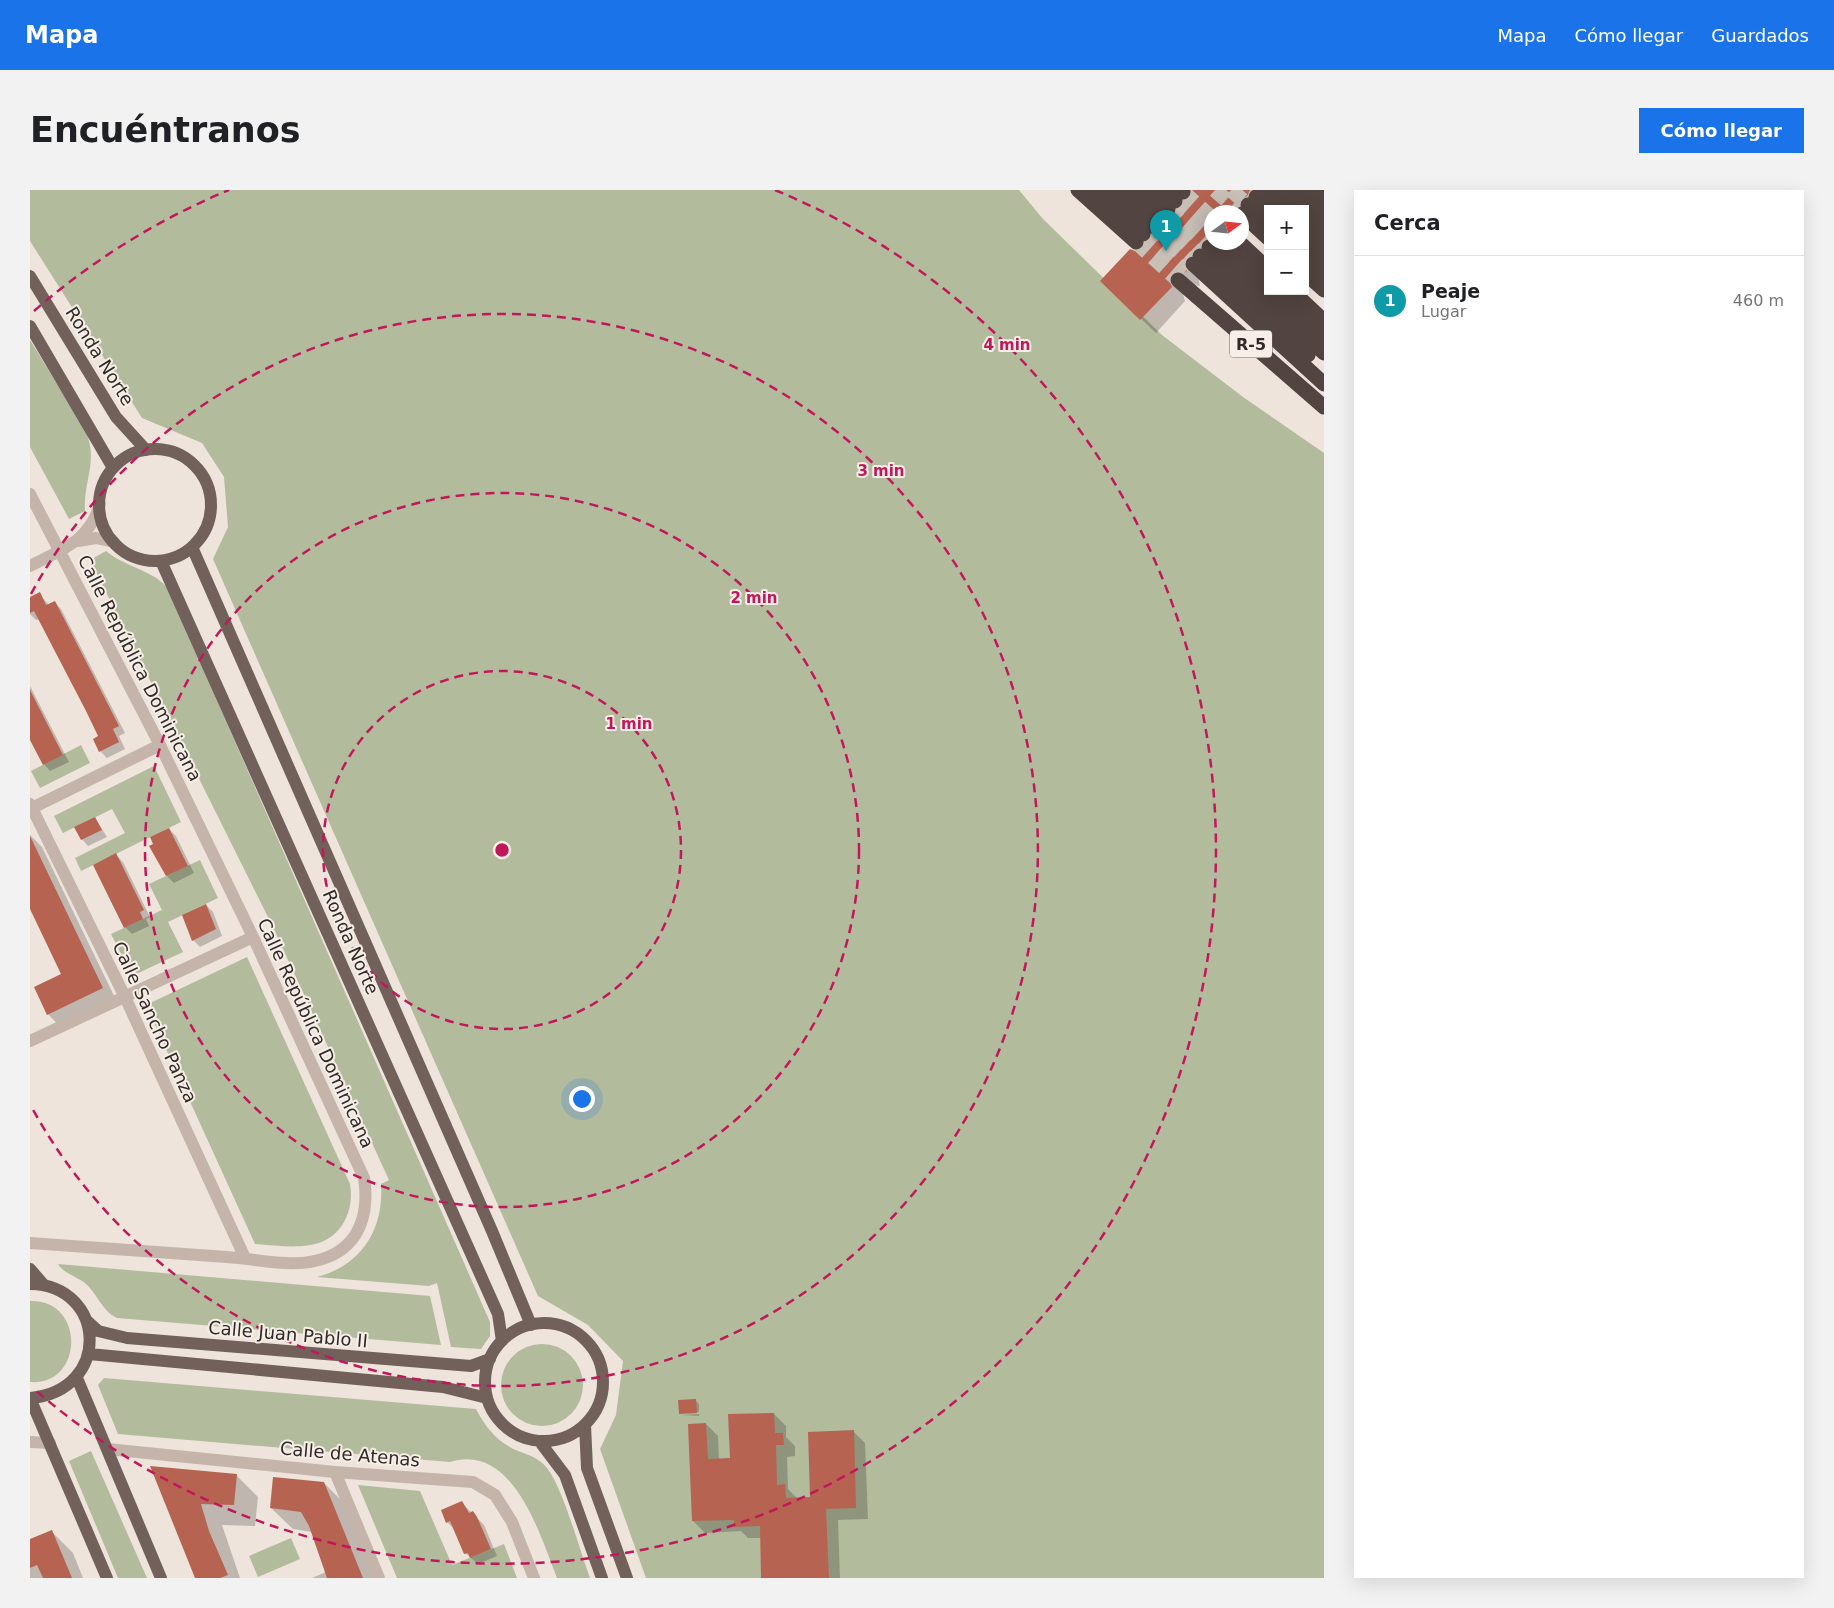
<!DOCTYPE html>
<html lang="es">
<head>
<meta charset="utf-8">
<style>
	body { margin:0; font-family:"DejaVu Sans",sans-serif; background:#f2f2f2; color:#202124 }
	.controls { position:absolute; right:15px; top:15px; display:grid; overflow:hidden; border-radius:0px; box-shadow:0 5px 20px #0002 }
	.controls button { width:45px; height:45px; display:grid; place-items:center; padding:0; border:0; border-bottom:1px solid #e0e0e0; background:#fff; color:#202124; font:25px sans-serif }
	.compass { position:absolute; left:1174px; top:15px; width:45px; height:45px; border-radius:50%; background:#fff; box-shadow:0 5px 20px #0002; rotate:75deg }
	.you { position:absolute; left:551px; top:908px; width:18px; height:18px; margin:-12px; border:4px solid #fff; border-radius:50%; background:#1a73e8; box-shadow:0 0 0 8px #1a73e833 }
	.badge { display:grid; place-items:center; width:32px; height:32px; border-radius:50%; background:#1a73e8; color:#fff; font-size:16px; font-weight:700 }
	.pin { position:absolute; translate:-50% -41px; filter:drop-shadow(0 1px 2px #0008) }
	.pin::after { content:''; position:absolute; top:26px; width:18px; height:15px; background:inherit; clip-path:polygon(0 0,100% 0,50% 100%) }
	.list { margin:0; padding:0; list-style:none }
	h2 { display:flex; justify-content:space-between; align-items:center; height:65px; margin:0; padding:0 20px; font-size:21px }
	h2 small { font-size:16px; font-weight:400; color:#757577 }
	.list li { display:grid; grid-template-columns:32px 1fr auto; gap:15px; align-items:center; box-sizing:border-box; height:90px; padding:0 20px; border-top:1px solid #e0e0e0 }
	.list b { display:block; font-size:19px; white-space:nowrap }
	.list p { margin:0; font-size:16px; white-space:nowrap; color:#757577 }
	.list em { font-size:16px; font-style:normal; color:#757577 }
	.map { position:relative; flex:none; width:1294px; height:1388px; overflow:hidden; border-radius:0px }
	header { display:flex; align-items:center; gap:30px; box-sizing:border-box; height:70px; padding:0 25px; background:#1a73e8; color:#fff }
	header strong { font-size:24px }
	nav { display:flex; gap:28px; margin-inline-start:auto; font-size:18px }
	.intro { display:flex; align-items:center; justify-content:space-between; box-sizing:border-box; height:120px; padding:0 30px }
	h1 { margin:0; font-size:35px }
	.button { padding:12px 22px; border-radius:0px; background:#1a73e8; color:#fff; font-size:18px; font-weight:700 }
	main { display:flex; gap:30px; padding:0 30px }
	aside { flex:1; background:#fff; border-radius:0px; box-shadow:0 5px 20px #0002 }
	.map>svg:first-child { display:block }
	.green { fill:#b3bb9d }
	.shadow { fill:#0003 }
	.building { fill:#b66351 }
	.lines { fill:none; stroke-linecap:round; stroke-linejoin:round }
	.highway-tunnel { stroke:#c8bfb7; stroke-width:15; stroke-dasharray:15 8; stroke-linecap:butt }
	.minor { stroke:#c4b4a9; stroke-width:12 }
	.major { stroke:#72615b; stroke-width:12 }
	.highway { stroke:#524440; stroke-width:15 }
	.ring { fill:none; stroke:#c2185b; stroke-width:2.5; stroke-dasharray:9 6 }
	.labels { text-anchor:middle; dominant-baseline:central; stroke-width:4; stroke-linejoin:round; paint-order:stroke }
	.shield { fill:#f6eee7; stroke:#6d6561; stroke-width:1 }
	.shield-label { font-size:16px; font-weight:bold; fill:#322a28 }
	.street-label { font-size:18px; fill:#322a28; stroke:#f6eee7 }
	.centre { fill:#c2185b; stroke:#f6eee7; stroke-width:2.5 }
	.ring-label { font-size:15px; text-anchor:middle; font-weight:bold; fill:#c2185b; stroke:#f6eee7; stroke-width:4; stroke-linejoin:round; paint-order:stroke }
</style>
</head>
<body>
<header>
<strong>Mapa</strong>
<nav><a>Mapa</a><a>Cómo llegar</a><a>Guardados</a></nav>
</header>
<div class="intro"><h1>Encuéntranos</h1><a class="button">Cómo llegar</a></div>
<main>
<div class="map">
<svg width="1294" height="1388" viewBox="0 0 1294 1388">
	<rect width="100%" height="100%" fill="#eee4db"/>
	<!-- green -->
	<path class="green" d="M0,0H989L1013,29L1132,145L1213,207L1294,263V1388H616L570,1259L586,1225L593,1171L558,1135L508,1106L183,369L198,337L194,287L172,253L112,228L0,51Z
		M0,150L54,238C70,269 53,290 55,321L39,329L0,257Z
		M76,361C95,377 120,379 137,397L460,1132V1146L451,1159L421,1157L407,1093L399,1096L287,1087C332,1075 354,1039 351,994L359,990L242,735L60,370Z
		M51,555L60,573L10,598L1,581Z
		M124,576L151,632L51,681L45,668L95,643L82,619L33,643L24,626Z
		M170,670L188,708L138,732L153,762L102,786L81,744L132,720L119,694Z
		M217,767L320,994C322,1006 321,1017 316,1028C299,1065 258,1056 225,1054L116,815Z
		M28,1074L400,1106L411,1155L87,1128C72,1121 68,1105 56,1094C48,1087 33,1083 28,1074Z
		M0,1111C56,1109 54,1196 0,1192Z
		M471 1195a41 41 0 1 1 82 0a41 41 0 1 1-82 0Z
		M74,1188L446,1219C456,1238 467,1252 488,1261C499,1265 509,1268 517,1278C533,1298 550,1361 560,1388H527C510,1345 483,1252 420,1272L88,1244L68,1195Z
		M61,1261L117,1388H88L39,1271Z
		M328,1295L390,1301L422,1375L474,1354L487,1388H367Z
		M261,1348L270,1369L228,1387L219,1366Z"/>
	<!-- shadow -->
	<path class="shadow" d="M1162,0H1260L1217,36L1218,44L1212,52V22H1182V52L1168,86L1170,96L1164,95L1153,104L1155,111L1126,143L1086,105L1104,63L1113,60L1123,46L1145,27L1155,12L1163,5Z
		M9,404L19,415L24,412L31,419L95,543L89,546L95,559L77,568L70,561V547L10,429L6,430L0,424V409Z
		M0,496L39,572L20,581L14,574L0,547Z
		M65,628L77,647L58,656L52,649Z
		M139,639L146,646L164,683L144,693L137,686L124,654Z
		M0,645L12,657L87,812L32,839L18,824L33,784L0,716Z
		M86,665L93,672L120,727L116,729L119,736L102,744L95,737Z
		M176,715L183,722L192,746L170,757L163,750Z
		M666,1211L669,1214V1222L650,1223Z
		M669,1224V1226L652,1225Z
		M744,1224L756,1236V1247L765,1256V1266L757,1267L758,1299L767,1308H781L823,1241L835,1253L838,1329L808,1330L810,1388H733L731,1348H718L711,1341L675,1343L663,1331L676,1234L688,1246L689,1270H701Z
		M122,1277L206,1285L228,1307L225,1336L192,1335L210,1388H166Z
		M294,1293L316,1315L345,1388H282L296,1382L282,1342L263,1339L241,1318Z
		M431,1312L454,1335L467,1366L448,1374L435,1363L424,1339L417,1332Z
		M21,1341L43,1363L53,1388H0V1350Z"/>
	<!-- building -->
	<path class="building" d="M1162,0H1220L1217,6L1211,9L1203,22H1182V48L1172,50L1170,57L1163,59L1156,68L1154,76L1157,81L1154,83L1149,81L1141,84L1139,89L1142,97L1110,130L1070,91L1100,59L1105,61L1113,59L1122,45L1128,43L1130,37L1136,34L1138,28L1145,26L1154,11L1160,8Z
		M10,402L16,415L25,411L89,536L83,539L89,552L69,562L63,549L68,546L56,521L4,421L0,423V407Z
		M0,500L33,565L13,575L0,550Z
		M65,627L72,640L51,650L44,637Z
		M139,638L158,676L136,686L119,656L123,654L120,647Z
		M0,646L73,798L17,825L4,797L31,784L0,719Z
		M86,663L114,720L110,722L113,729L94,738L63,675Z
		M176,714L186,739L162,751L152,725Z
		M666,1209L667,1223L649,1224L648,1210Z
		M744,1223L745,1243H753L754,1255H746L747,1295L755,1294L756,1308L780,1307L778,1242L824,1240L826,1318L796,1319L799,1388H731L730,1336L704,1337V1330H702L662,1331L658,1234L676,1233L678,1269L700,1268L698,1224Z
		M120,1276L207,1284L204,1315L171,1314L179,1341L198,1385L190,1388H165Z
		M243,1287L294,1292L333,1388H297L279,1336L271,1322L240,1318Z
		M432,1311L439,1323L443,1321L447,1327L461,1359L440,1368L438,1363L434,1364L420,1331L416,1333L411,1320Z
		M22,1340L42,1388H13L7,1375L0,1378V1349Z"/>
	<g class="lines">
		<!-- highway-tunnel -->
		<path class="highway-tunnel" d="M1185,0L1210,22
			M1201,0L1218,15
			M1153,2L1182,28
			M1145,11L1182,44
			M1138,19L1179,57
			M1129,28L1170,66
			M1121,36L1163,74
			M1113,44L1155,82
			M1106,52L1148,90"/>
		<!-- minor -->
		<path class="minor" d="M0,304L130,555L223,747L334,988C339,1020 332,1053 298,1067C267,1080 230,1069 197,1067C131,1062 66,1058 0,1053
			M48,351L66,348L84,352
			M0,376C32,359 59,352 70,314
			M0,614L95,807L215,1068
			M0,619L130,555
			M0,851L223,747
			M0,1252L20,1253
			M77,1259L305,1282L443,1292L465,1305L482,1332L504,1388
			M305,1282L349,1388"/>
		<!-- major -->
		<path class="major" d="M0,86L86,227L116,260
			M0,136L83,278
			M69 315a56 56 0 1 1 112 0a56 56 0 1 1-112 0Z
			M162,357L462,1041L501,1135
			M131,371L468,1124L472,1151
			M0,1079L13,1094
			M0,1094C77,1095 82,1201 0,1208
			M56,1130L68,1141L97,1148L441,1176L460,1169
			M455 1192a59 59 0 1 1 118 0a59 59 0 1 1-118 0Z
			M59,1164L413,1197L457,1208
			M47,1188L131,1388
			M0,1208L77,1388
			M555,1235L557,1278L597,1388
			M510,1252L535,1285L572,1388"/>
		<!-- highway -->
		<path class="highway" d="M1048,0L1106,52
			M1064,0L1113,44
			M1082,0L1121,36
			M1099,0L1129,28
			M1117,0L1138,19
			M1133,0L1145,11
			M1151,0L1153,2
			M1236,0L1256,19
			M1252,0L1272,19
			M1268,0L1294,25
			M1286,0L1294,8
			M1226,7L1239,19
			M1218,15L1238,34
			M1275,22L1294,40
			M1212,24L1238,48
			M1275,37L1294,55
			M1191,52L1238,95
			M1209,52L1238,79
			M1275,53L1294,70
			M1179,57L1294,163
			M1170,66L1278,165
			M1275,69L1294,87
			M1163,74L1294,194
			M1275,83L1294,100
			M1148,90L1294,217
			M1245,101L1294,146
			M1262,101L1294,131"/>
	</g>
	<!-- distance rings -->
	<g class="ring">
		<circle cx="472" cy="660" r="179"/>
		<circle cx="472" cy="660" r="357"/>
		<path d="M1 404A536 536 0 1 1 1 916"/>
		<path d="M4 121A714 714 0 0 1 199 0M745 0A714 714 0 1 1 4 1199"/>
	</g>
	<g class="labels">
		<!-- shield labels -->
		<rect class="shield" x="1200" y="140.5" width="42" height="27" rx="4"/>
		<g class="shield-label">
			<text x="1221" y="154">R-5</text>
		</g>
		<!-- street labels -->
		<g class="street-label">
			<text transform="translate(70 166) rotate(58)">Ronda Norte</text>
			<text transform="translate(110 478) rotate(63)">Calle República Dominicana</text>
			<text transform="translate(321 752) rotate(66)">Ronda Norte</text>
			<text transform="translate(125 832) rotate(65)">Calle Sancho Panza</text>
			<text transform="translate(286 843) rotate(65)">Calle República Dominicana</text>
			<text transform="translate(258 1144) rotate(5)">Calle Juan Pablo II</text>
			<text transform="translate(320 1264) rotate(5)">Calle de Atenas</text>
		</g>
	</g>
	<circle cx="472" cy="660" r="8" class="centre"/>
	<g class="ring-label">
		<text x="977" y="160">4 min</text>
		<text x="851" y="286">3 min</text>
		<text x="724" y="413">2 min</text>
		<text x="599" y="539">1 min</text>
	</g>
</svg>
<div class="controls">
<button>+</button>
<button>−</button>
</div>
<svg class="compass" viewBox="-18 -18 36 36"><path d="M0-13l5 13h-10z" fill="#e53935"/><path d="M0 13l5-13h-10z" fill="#757577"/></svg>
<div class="you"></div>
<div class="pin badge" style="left:1136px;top:61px;background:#0f9aa8">1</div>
</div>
<aside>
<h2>Cerca<small></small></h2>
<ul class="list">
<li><span class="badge" style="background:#0f9aa8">1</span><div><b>Peaje</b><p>Lugar</p></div><em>460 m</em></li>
</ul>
</aside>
</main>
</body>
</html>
